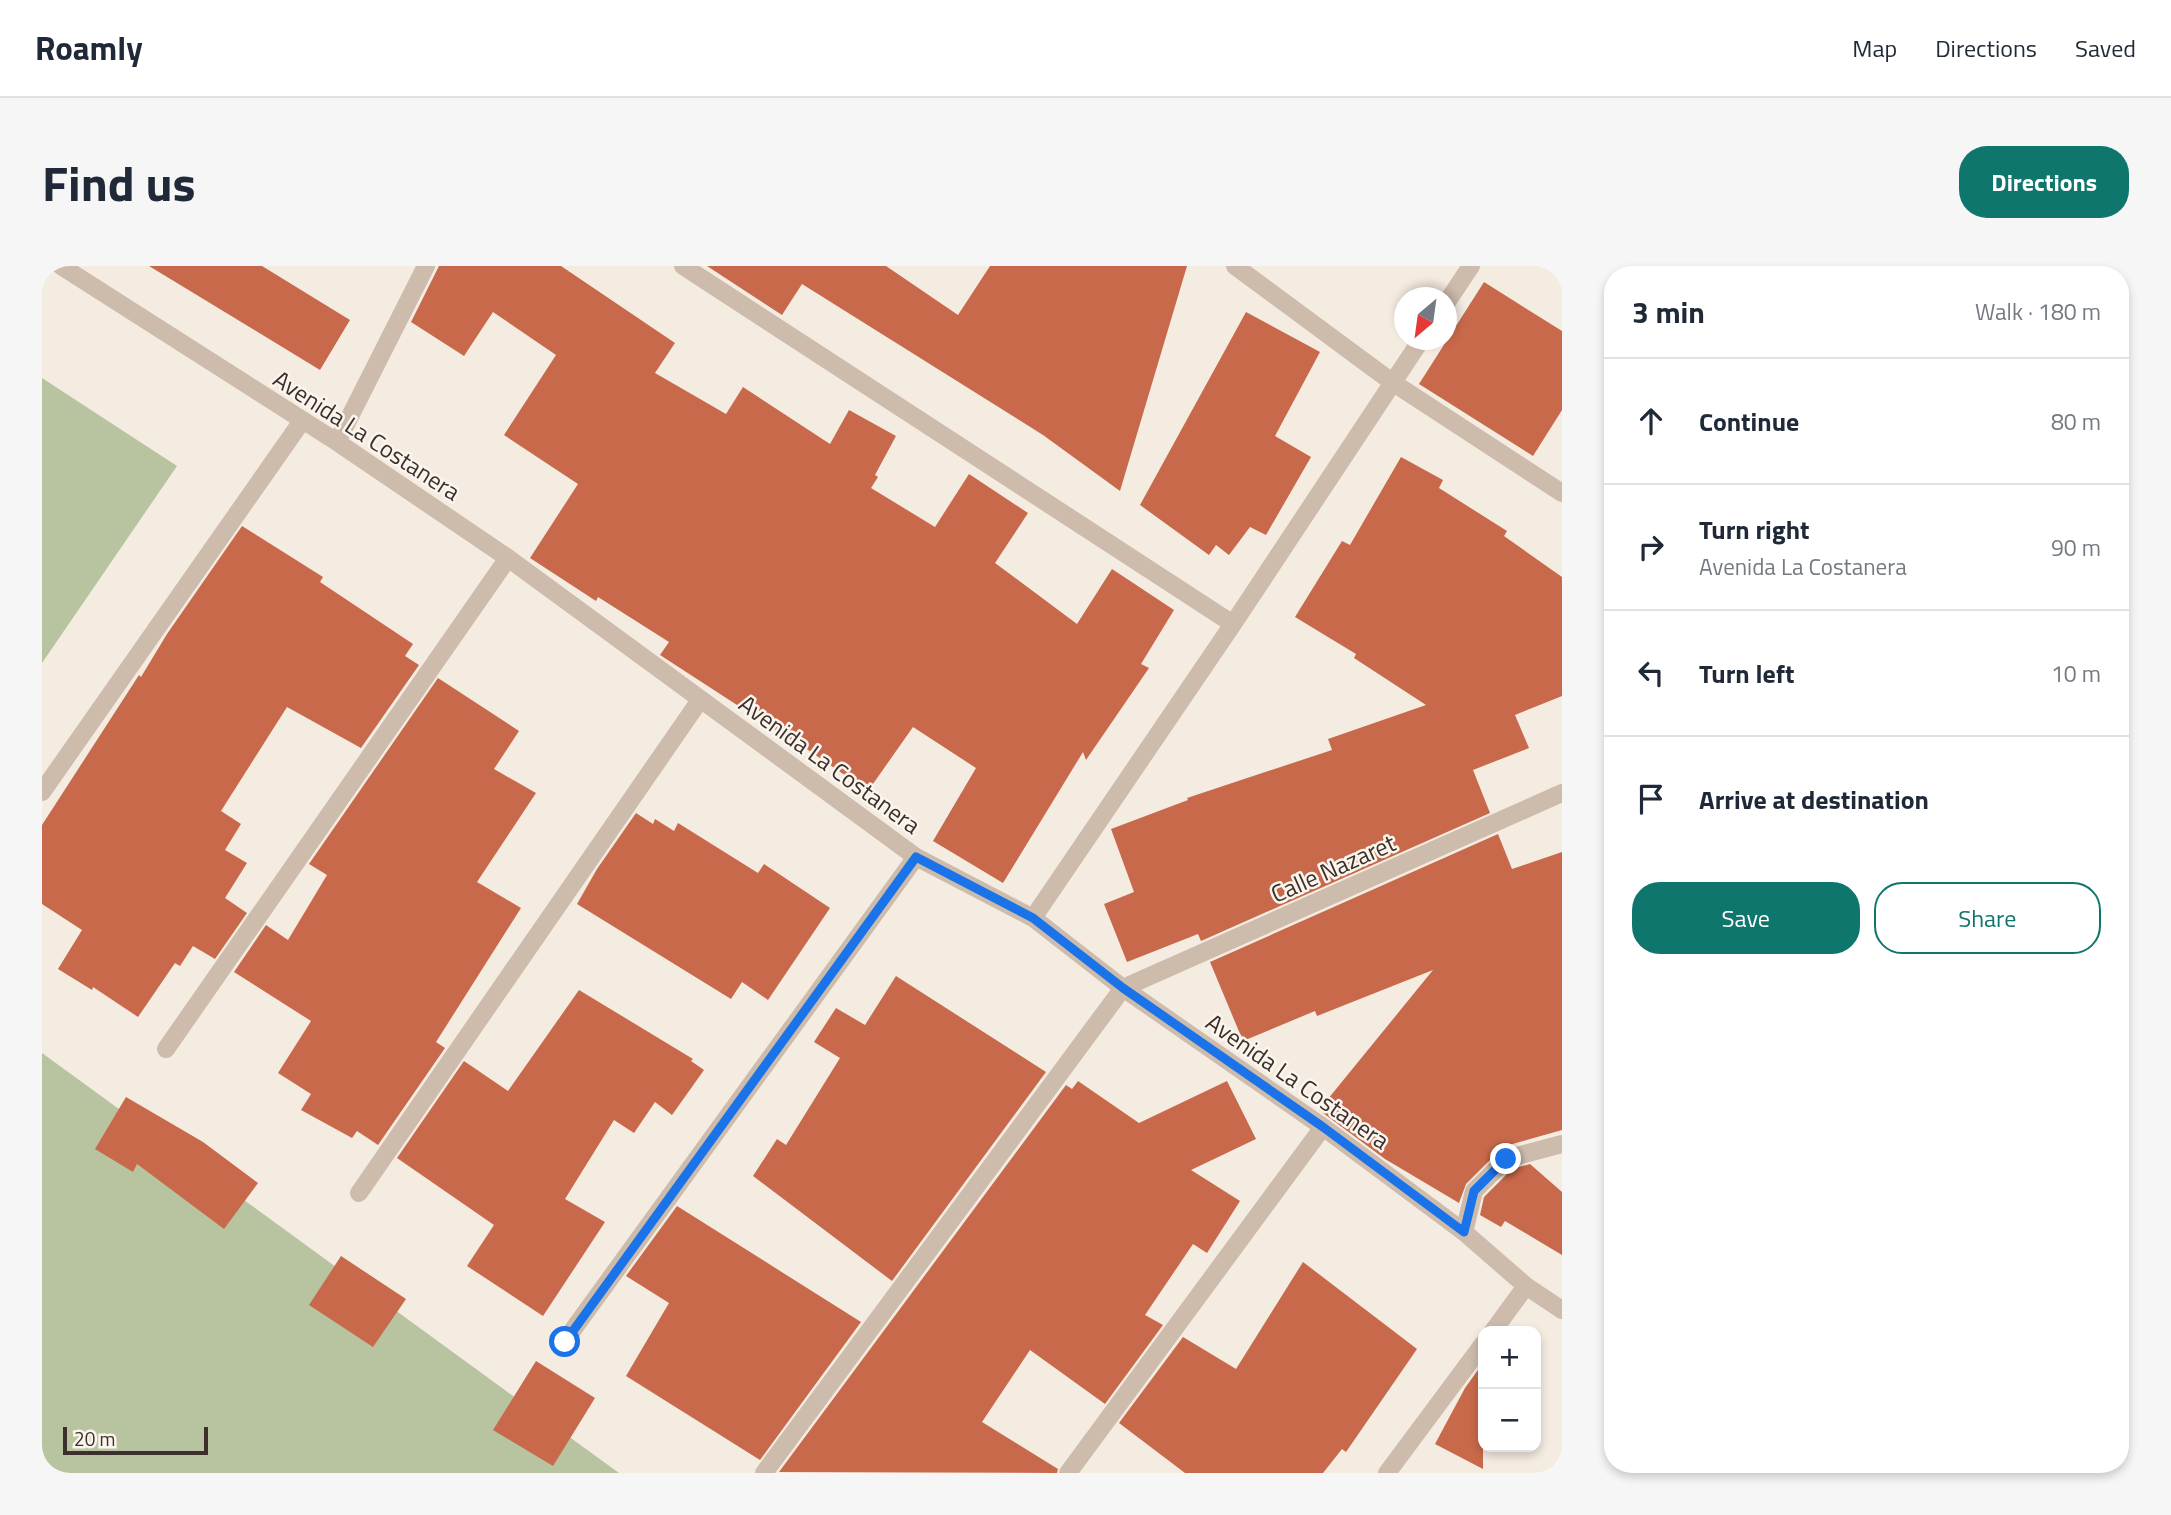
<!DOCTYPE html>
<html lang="en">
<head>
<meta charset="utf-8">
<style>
	body { margin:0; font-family:"Titillium Web",sans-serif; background:#f6f6f7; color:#1f2937 }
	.controls { position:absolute; right:21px; bottom:21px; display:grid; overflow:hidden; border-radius:14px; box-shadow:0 4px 10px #0003 }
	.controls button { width:63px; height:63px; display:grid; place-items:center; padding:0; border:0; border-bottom:2px solid #e0e1e3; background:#fff; color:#1f2937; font:35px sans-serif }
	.compass { position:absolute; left:1352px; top:21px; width:63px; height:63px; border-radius:50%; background:#fff; box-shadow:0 4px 10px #0003; rotate:209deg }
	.scale { position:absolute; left:21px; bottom:18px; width:145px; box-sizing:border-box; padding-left:7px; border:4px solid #3b302b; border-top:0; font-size:19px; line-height:24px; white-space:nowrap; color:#3b302b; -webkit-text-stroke:5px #fbf5ee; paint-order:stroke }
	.stop { position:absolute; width:21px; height:21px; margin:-16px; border:5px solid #1a73e8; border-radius:50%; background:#fff }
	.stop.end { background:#1a73e8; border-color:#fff; box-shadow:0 2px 7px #0008 }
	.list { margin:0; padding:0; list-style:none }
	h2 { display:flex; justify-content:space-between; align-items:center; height:91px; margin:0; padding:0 28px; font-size:30px }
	h2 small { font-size:23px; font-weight:400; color:#747a83 }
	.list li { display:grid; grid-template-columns:46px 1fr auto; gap:21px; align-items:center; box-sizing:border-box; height:126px; padding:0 28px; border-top:2px solid #e0e1e3 }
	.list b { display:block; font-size:26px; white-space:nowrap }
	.list p { margin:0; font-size:23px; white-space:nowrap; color:#747a83 }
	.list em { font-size:23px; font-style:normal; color:#747a83 }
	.actions { display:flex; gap:14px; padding:21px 28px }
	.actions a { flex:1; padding:16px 0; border:2px solid #0f766e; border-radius:28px; text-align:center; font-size:24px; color:#0f766e }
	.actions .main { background:#0f766e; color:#fff }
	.icon { flex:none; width:38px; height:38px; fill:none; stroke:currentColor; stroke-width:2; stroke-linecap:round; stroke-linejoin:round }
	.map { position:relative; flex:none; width:1520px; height:1207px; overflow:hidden; border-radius:28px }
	header { display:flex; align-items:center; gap:42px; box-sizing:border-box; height:98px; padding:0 35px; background:#fff; border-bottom:2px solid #e0e1e3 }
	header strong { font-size:33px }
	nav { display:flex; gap:38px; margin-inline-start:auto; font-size:24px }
	.intro { display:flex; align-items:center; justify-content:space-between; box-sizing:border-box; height:168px; padding:0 42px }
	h1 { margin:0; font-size:49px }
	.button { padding:18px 32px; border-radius:28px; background:#0f766e; color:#fff; font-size:24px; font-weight:700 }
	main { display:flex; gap:42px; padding:0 42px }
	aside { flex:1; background:#fff; border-radius:28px; box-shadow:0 4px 10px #0003 }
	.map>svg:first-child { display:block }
	.green { fill:#b8c4a0 }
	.building { fill:#c8694b }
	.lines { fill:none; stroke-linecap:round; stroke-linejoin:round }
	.street { stroke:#cdbbac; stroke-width:18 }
	.route { stroke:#1a73e8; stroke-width:9 }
	.labels { text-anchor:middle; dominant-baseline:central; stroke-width:5; stroke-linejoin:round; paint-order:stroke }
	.street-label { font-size:24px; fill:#3b302b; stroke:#fbf5ee }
</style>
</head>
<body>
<header>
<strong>Roamly</strong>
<nav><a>Map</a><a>Directions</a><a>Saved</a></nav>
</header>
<div class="intro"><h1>Find us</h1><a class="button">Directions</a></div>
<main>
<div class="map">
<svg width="1520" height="1207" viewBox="0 0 1520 1207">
	<rect width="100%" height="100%" fill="#f4ebe1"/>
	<!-- green -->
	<path class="green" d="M0,112L135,200L0,397Z
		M0,787L577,1207H0Z"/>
	<!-- building -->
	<path class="building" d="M107,0H220L308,54L278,104Z
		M397,0H519L633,77L613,107L684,148L701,121L788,178L807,144L854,170L833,209L836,211L829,222L893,261L927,208L986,247L953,297L1035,358L1070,303L1132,344L1099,398L1107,402L1044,494L1041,486L961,617L891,575L934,502L871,461L826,525L756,477L755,478L618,389L627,376L556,331L554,335L488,292L536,218L462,169L514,89L451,46L422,90L369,56Z
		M665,0H844L916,49L948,0H1145L1078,225L1001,169L760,18L740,49Z
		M1442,16L1520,65V144L1491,190L1377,118Z
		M1204,46L1278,86L1233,170L1269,191L1224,269L1208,261L1187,289L1174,279L1167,289L1098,239Z
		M1359,191L1401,214L1397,222L1465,265L1462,270L1520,311V430L1473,449L1487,482L1431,504L1448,547L1159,675L1156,668L1085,696L1062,638L1092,626L1069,563L1146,534L1145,532L1290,484L1286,473L1384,439L1312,392L1314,388L1253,351L1300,275L1308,279Z
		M200,260L281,311L278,316L371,378L363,390L377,399L319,482L245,441L179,545L199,558L183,584L205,597L183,632L205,647L173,693L151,680L138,700L133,697L96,751L51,721L50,724L16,703L40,664L0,638V559L97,409L99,411L125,368Z
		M396,412L477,465L452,503L494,527L435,616L479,642L394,776L403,782L336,879L315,865L310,872L259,844L269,828L236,807L269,755L192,706L224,659L246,674L285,609L267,598Z
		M594,547L611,558L613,553L632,565L636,557L716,607L722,598L788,642L726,734L700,716L689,733L535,638L555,603Z
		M1456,568L1470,603L1520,586V864L1467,879L1457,885L1424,918L1417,937L1343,893L1277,844L1391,704L1275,750L1273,745L1201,775L1168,696Z
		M854,710L1004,806L850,1015L711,910L735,873L744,879L798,792L772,776L794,742L823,759Z
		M537,724L651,793L649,795L662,804L630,849L613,836L592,867L572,854L523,933L563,956L501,1050L425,1000L452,959L355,892L422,795L466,825Z
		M1036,815L1097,857L1185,815L1214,873L1149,904L1198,935L1165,987L1151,978L1103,1049L1121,1059L1063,1138L988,1084L940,1156L1016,1203L1015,1207L737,1206L1024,819L1030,823Z
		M84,831L161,876L216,917L182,963L95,898L91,906L53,883Z
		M1488,898L1520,926V989L1463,955L1459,961L1438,949L1442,931L1470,903Z
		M635,940L819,1056L718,1194L584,1110L627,1037L584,1010Z
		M299,990L364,1033L331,1081L267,1039Z
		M1261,996L1375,1083L1304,1186L1300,1183L1281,1207H1143L1077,1157L1141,1071L1194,1103Z
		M494,1095L553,1132L511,1200L451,1164Z
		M1441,1097V1203L1393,1178L1423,1122Z"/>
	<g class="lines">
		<!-- street -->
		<path class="street" d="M19,0L295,176L466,292L874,591L991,652L1081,722L1281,861L1422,966L1484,1020L1520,1044
			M641,0L1191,358
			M1193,0L1350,116L1520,227
			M1405,36L1429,0
			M295,176L384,0
			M0,526L260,155
			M991,652L1191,358L1379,74
			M124,783L466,292
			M317,927L658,434
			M1422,966L1432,925L1464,893L1520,878
			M1451,1065L1484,1020
			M522,1076L874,591
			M722,1207L1081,722L1520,527
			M1026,1207L1281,861
			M1345,1207L1441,1078"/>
	</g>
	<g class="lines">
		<!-- route -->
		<path class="route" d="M523,1076L874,591L991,652L1081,722L1281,861L1422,966L1432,925L1464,893"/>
	</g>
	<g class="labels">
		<!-- street labels -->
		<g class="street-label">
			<text transform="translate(325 169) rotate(33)">Avenida La Costanera</text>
			<text transform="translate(788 498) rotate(36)">Avenida La Costanera</text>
			<text transform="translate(1291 602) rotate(-24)">Calle Nazaret</text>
			<text transform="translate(1256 815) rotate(35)">Avenida La Costanera</text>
		</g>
	</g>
</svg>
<div class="controls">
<button>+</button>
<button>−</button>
</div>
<svg class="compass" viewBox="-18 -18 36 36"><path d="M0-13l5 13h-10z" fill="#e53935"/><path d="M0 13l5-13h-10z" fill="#747a83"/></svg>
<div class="scale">20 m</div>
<div class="stop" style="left:523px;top:1076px"></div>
<div class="stop end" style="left:1464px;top:893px"></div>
</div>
<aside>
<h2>3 min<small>Walk · 180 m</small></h2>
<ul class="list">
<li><svg class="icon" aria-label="ahead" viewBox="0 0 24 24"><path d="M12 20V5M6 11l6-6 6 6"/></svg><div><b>Continue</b></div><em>80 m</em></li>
<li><svg class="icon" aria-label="right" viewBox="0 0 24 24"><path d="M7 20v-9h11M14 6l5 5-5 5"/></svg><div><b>Turn right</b><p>Avenida La Costanera</p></div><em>90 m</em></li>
<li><svg class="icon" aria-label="left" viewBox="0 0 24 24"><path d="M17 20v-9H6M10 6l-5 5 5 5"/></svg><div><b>Turn left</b></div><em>10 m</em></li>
<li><svg class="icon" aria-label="arrive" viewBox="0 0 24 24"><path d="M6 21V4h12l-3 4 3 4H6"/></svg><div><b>Arrive at destination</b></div></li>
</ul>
<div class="actions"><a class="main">Save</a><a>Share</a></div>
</aside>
</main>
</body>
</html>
